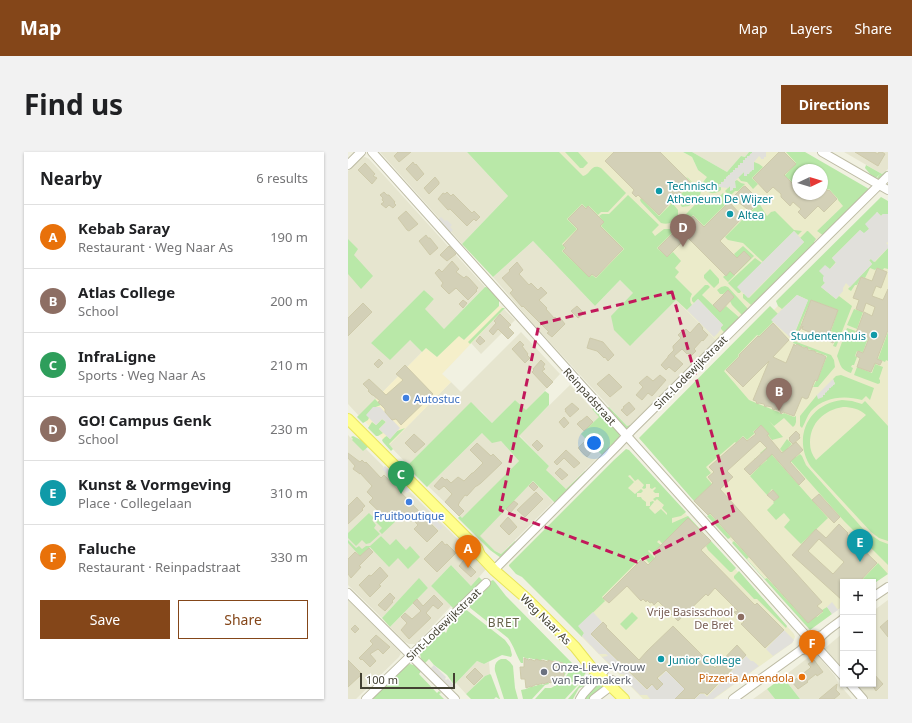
<!DOCTYPE html>
<html lang="en">
<head>
<meta charset="utf-8">
<style>
	body { margin:0; font-family:"Noto Sans",sans-serif; background:#f2f2f2; color:#202124 }
	.controls { position:absolute; right:12px; bottom:12px; display:grid; overflow:hidden; border-radius:0px; box-shadow:0 1px 3px #0004 }
	.controls button { width:36px; height:36px; display:grid; place-items:center; padding:0; border:0; border-bottom:1px solid #e0e0e0; background:#fff; color:#202124; font:20px sans-serif }
	.compass { position:absolute; left:444px; top:12px; width:36px; height:36px; border-radius:50%; background:#fff; box-shadow:0 1px 3px #0004; rotate:86deg }
	.scale { position:absolute; left:12px; bottom:10px; width:95px; box-sizing:border-box; padding-left:4px; border:2px solid #434132; border-top:0; font-size:11px; line-height:14px; white-space:nowrap; color:#434132; -webkit-text-stroke:3px #fff; paint-order:stroke }
	.you { position:absolute; left:246px; top:291px; width:14px; height:14px; margin:-10px; border:3px solid #fff; border-radius:50%; background:#1a73e8; box-shadow:0 0 0 6px #1a73e833 }
	.badge { display:grid; place-items:center; width:26px; height:26px; border-radius:50%; background:#844619; color:#fff; font-size:13px; font-weight:700 }
	.pin { position:absolute; translate:-50% -33px; filter:drop-shadow(0 1px 2px #0008) }
	.pin::after { content:''; position:absolute; top:21px; width:14px; height:12px; background:inherit; clip-path:polygon(0 0,100% 0,50% 100%) }
	.list { margin:0; padding:0; list-style:none }
	h2 { display:flex; justify-content:space-between; align-items:center; height:52px; margin:0; padding:0 16px; font-size:17px }
	h2 small { font-size:13px; font-weight:400; color:#757577 }
	.list li { display:grid; grid-template-columns:26px 1fr auto; gap:12px; align-items:center; box-sizing:border-box; height:64px; padding:0 16px; border-top:1px solid #e0e0e0 }
	.list b { display:block; font-size:15px; white-space:nowrap }
	.list p { margin:0; font-size:13px; white-space:nowrap; color:#757577 }
	.list em { font-size:13px; font-style:normal; color:#757577 }
	.actions { display:flex; gap:8px; padding:12px 16px }
	.actions a { flex:1; padding:9px 0; border:1px solid #844619; border-radius:0px; text-align:center; font-size:14px; color:#844619 }
	.actions .main { background:#844619; color:#fff }
	.icon { flex:none; width:22px; height:22px; fill:none; stroke:currentColor; stroke-width:2; stroke-linecap:round; stroke-linejoin:round }
	.map { position:relative; flex:none; width:540px; height:547px; overflow:hidden; border-radius:0px }
	header { display:flex; align-items:center; gap:24px; box-sizing:border-box; height:56px; padding:0 20px; background:#844619; color:#fff }
	header strong { font-size:19px }
	nav { display:flex; gap:22px; margin-inline-start:auto; font-size:14px }
	.intro { display:flex; align-items:center; justify-content:space-between; box-sizing:border-box; height:96px; padding:0 24px }
	h1 { margin:0; font-size:28px }
	.button { padding:10px 18px; border-radius:0px; background:#844619; color:#fff; font-size:14px; font-weight:700 }
	main { display:flex; gap:24px; padding:0 24px }
	aside { flex:1; background:#fff; border-radius:0px; box-shadow:0 1px 3px #0004 }
	.map>svg:first-child { display:block }
	.residential { fill:#e6e5cf; fill-rule:evenodd }
	.commercial { fill:#f5efca }
	.education { fill:#ebebca; fill-rule:evenodd }
	.green { fill:#b9e8a8; fill-rule:evenodd }
	.parking { fill:#e1e0db }
	.building { fill:#d3d0b7; stroke:#cecaaa; fill-rule:evenodd }
	.lines { fill:none; stroke-linecap:round; stroke-linejoin:round }
	.minor-casing { stroke:#bdbba4; stroke-width:10 }
	.major-casing { stroke:#e7e45a; stroke-width:12 }
	.minor { stroke:#fff; stroke-width:8 }
	.major { stroke:#fffe8d; stroke-width:10 }
	.marked { fill:none; stroke:#c2185b; stroke-width:3; stroke-dasharray:8 5; stroke-linejoin:round }
	.culture-dot { fill:#0f9aa8; stroke:#fff; stroke-width:1.5 }
	.shop-dot { fill:#3f7fe0; stroke:#fff; stroke-width:1.5 }
	.education-dot { fill:#8d6e63; stroke:#fff; stroke-width:1.5 }
	.worship-dot { fill:#6b7280; stroke:#fff; stroke-width:1.5 }
	.food-dot { fill:#e8710a; stroke:#fff; stroke-width:1.5 }
	.labels { text-anchor:middle; dominant-baseline:central; stroke-width:3.5; stroke-linejoin:round; paint-order:stroke }
	.culture-label { font-size:11px; fill:#0d838f; stroke:#fff; text-anchor:start }
	.street-label { font-size:11px; fill:#434132; stroke:#fff }
	.shop-label { font-size:11px; fill:#366cbe; stroke:#fff; text-anchor:start }
	.education-label { font-size:11px; fill:#785e54; stroke:#fff; text-anchor:end }
	.worship-label { font-size:11px; fill:#5b616d; stroke:#fff; text-anchor:start }
	.food-label { font-size:11px; fill:#c56008; stroke:#fff; text-anchor:end }
	.neighbourhood-label { font-size:12px; letter-spacing:1px; fill:#666249; stroke:#fff }
</style>
</head>
<body>
<header>
<strong>Map</strong>
<nav><a>Map</a><a>Layers</a><a>Share</a></nav>
</header>
<div class="intro"><h1>Find us</h1><a class="button">Directions</a></div>
<main>
<aside>
<h2>Nearby<small>6 results</small></h2>
<ul class="list">
<li><span class="badge" style="background:#e8710a">A</span><div><b>Kebab Saray</b><p>Restaurant · Weg Naar As</p></div><em>190 m</em></li>
<li><span class="badge" style="background:#8d6e63">B</span><div><b>Atlas College</b><p>School</p></div><em>200 m</em></li>
<li><span class="badge" style="background:#2e9e5b">C</span><div><b>InfraLigne</b><p>Sports · Weg Naar As</p></div><em>210 m</em></li>
<li><span class="badge" style="background:#8d6e63">D</span><div><b>GO! Campus Genk</b><p>School</p></div><em>230 m</em></li>
<li><span class="badge" style="background:#0f9aa8">E</span><div><b>Kunst &amp; Vormgeving</b><p>Place · Collegelaan</p></div><em>310 m</em></li>
<li><span class="badge" style="background:#e8710a">F</span><div><b>Faluche</b><p>Restaurant · Reinpadstraat</p></div><em>330 m</em></li>
</ul>
<div class="actions"><a class="main">Save</a><a>Share</a></div>
</aside>
<div class="map">
<svg width="540" height="547" viewBox="0 0 540 547">
	<rect width="100%" height="100%" fill="#f1f1e1"/>
	<!-- residential -->
	<path class="residential" d="M32,0H119L160,44L114,92Z
		M344,0H401L397,5L393,4L379,20Z
		M496,0H540V17L534,22Z
		M17,5L21,7L41,29L137,135L96,177L76,157L86,147L76,138L23,191L62,188L74,200L11,264L0,252V19L12,6Z
		M185,89L208,113L247,154L272,128L285,141L286,190L328,148L368,188L284,272L279,274L188,175L145,125Z
		M156,157L167,168L133,202L123,191Z
		M173,180L212,222L178,259L167,248L144,271L134,260L123,251L60,313L41,293L103,230L113,240Z
		M222,233L251,264V265L234,282L254,301L218,337L197,318L201,314L171,283Z
		M134,281L153,289L171,309L114,367L80,334Z
		M0,283L3,286L14,293L36,315L35,316L59,341L61,339L139,416L123,434L103,413L83,434L103,454L68,492H61L57,490L42,475L80,436L71,427L34,466L0,433ZM33,384L42,393L58,398L22,395Z
		M185,329L205,350L153,402L147,399L131,384Z
		M0,447L53,501L51,505L8,547H0Z
		M540,448V547H521L508,532H525V459Z
		M495,481V518L476,497Z
		M466,501L470,504L487,524L491,532L504,547H452L435,525Z
		M129,509L136,512L141,510L142,522L137,524L118,542L108,531Z
		M419,537L427,547H405Z"/>
	<!-- commercial -->
	<path class="commercial" d="M151,154L154,155L156,157L94,222L103,230L41,293L11,264L78,196L89,205L111,183L116,188Z"/>
	<!-- education -->
	<path class="education" d="M206,0H335L344,5L350,18L378,25L395,8L404,1V0H455L519,38L495,62L466,90L368,188L328,148L297,114L236,141L208,113ZM450,18H474V42H450Z
		M540,51V421L525,432V430H495V454L462,477L292,287L426,158L446,137Z
		M284,302L446,482L447,485L444,491L366,547H295L226,477L187,396Z"/>
	<!-- green -->
	<path class="green" d="M119,0H211L235,24C243,22 243,11 253,16L278,41L260,60H253L250,63L241,54L238,56L234,52L219,67L229,77L214,92L217,96L214,99L241,125L244,123L248,126L276,97L253,74L256,70L251,64L254,62H261L280,43L311,73L304,80L307,84L316,77H322L329,84L327,85L324,81L309,96L319,105L325,100L333,109L327,116L331,120L327,125L344,142C342,146 341,149 344,153L339,158L328,148L282,194L266,178L263,164L285,141L272,128L247,154L208,113L185,89L145,125L114,92L160,44Z
		M217,0H230L240,11L235,16H232Z
		M335,0H344L379,20L393,4L397,5L401,0H404V1L397,8H395V11L380,24L371,35H373V38C364,44 360,41 353,33L359,25L350,18L344,5Z
		M438,0H457L521,37L520,39L476,84L469,79L495,54L490,48V47L481,37L480,38L474,32V18H450V26L445,31L441,27L436,31L433,28L448,11Z
		M406,10L411,12L415,15L404,26L410,32L405,37L399,30L393,29L390,25L396,20L399,22L404,18Z
		M518,13L534,22L538,19L540,21L531,27L529,26L532,22L528,26L522,22L517,16Z
		M338,25L340,26L353,39L352,43L341,54L334,55L328,47L344,31Z
		M389,28L393,31L397,32L390,39H387L382,44L377,39L382,34L385,36L387,29Z
		M375,41L383,49L381,50H380L356,74L345,63L338,71L334,66C340,61 347,51 354,47C362,42 368,49 375,41Z
		M533,45L540,49V62H535L533,64L529,60L521,77L516,82L512,78L484,106L488,110L476,124L477,131L473,135L488,147L491,144L504,154L488,195L485,194L490,182L483,179L490,158L463,148L453,171V172L450,181L448,178L460,148L449,143L434,157L430,154L428,149Z
		M293,46L311,64L323,52H325L330,58V65C325,70 321,73 313,71L293,50L292,48Z
		M411,51L419,64L423,60L427,59L446,78L454,79L450,83L446,79L415,110L395,91L380,88L377,85L396,66V65L401,60H402Z
		M332,68L336,72L331,78L333,80L330,83L323,75L327,73Z
		M459,79H460L468,87L466,90L468,92L408,152L406,150L403,153L395,146V142H397L401,146L456,90L452,86Z
		M0,87L10,97L6,103L25,124L13,137L0,122Z
		M395,94L406,104L380,130L375,125L382,119L387,123L403,106L396,99L389,106L386,102Z
		M540,96V117L536,116L535,118L529,116L527,118L522,116L517,126L513,125L509,133H507L503,139L500,137L524,112L521,108L523,107L527,110Z
		M407,106L414,111L390,135L393,139L392,141H390L380,131Z
		M362,117L371,127V131L366,136L356,126V123Z
		M357,133H360L362,135L354,143L372,160L378,154L393,167L378,182L373,177V175L375,173L350,147L346,151L344,149V146Z
		M377,134L380,135L400,157L394,163L384,153L382,149L386,145L380,138L375,142H372L369,138L373,135Z
		M137,135L143,136L151,147V154L116,188L111,184L89,205L78,196L74,200L62,188L42,208L23,191L76,138L86,147L77,157L96,177Z
		M422,154L430,162L424,168L425,170L411,184L409,183L390,203L391,204L376,219L401,248L435,262L436,261L446,265L448,264V270L447,273L445,275L436,266L426,274L421,269L435,285L424,288L420,283L421,282L413,273L405,280L407,281L399,288L395,284L388,291L387,290L358,315L363,321L358,325L364,332L346,349L291,286Z
		M154,156H157L122,192L120,190Z
		M506,157L515,160L509,177L499,173Z
		M499,176L508,179L506,182L510,184L512,183L520,186L515,200L509,199L507,204L509,205L506,213H504L503,215L505,216L503,221C492,217 493,214 489,204Z
		M540,180V209L538,208L537,210L530,207Z
		M446,189L483,203L486,208L487,215L470,235H465L468,229H469L479,204L445,191Z
		M527,212L535,215L531,227L532,228V231L530,232L506,223L509,215L524,221Z
		M493,223L526,236L522,248L518,244L514,248C496,243 476,245 463,259C459,264 457,271 454,276L452,274V264L469,243L470,246L485,233L487,232L485,227L488,224Z
		M197,239L201,242V253L171,284L201,314L198,318L218,337L237,319V320L229,328L230,330L208,352L185,329L132,384L147,399L153,402L167,389V390L163,394L164,396L153,406L142,398L110,366L112,364L114,366L171,309L153,289L144,291L134,281L79,335L59,315L60,313L123,250L144,271L167,248L178,258Z
		M27,247L33,253L25,256L20,268L15,271L9,265Z
		M494,248L504,249L514,252L517,249L540,274V389L531,386L523,380L463,315C444,286 460,252 494,248ZM495,255C503,255 512,257 518,263L468,308C464,303 462,297 462,291C462,271 476,258 495,255Z
		M248,254L271,280C273,287 270,290 265,295L263,293L254,303L233,282L251,265L244,257Z
		M261,255L279,274L282,273L283,276L277,277L258,257Z
		M34,267L38,270L31,277L35,281L30,284H28L20,276L24,270L28,273Z
		M57,276L41,292L45,297L43,299L35,290L34,288L37,285L39,284L42,287L49,279Z
		M5,284L13,288L20,295L15,299L4,288L5,287L3,285Z
		M439,287L444,292L440,296L448,305L452,302L454,304L458,313L517,379L532,389L540,392V413L496,369L432,297Z
		M418,296L480,366L453,392L436,375L442,368L436,361L428,368L419,358L426,351L425,350L431,345L424,337L419,343L402,324L411,315L406,308L407,306L413,313L419,308L412,301Z
		M278,297L281,298L338,360L333,364L324,366V371L340,364L363,389L317,395L311,388L309,390L313,393L305,401L301,398L300,399L307,406L301,411L295,404L254,445L257,449L231,474L236,481L234,485L174,425L168,422L161,414V413L266,308ZM282,323L287,329L290,327L296,333L294,336L296,337L298,336V332H302V336L304,337L307,335L308,336L305,339L307,341H311V345H308L305,347L307,349L309,347L316,353L314,356L319,361V363L313,357L307,362L301,356L306,350L305,349L302,350V354H298V350L294,347L293,345H289V341H293L295,339L293,337L287,342L280,336L286,330L280,324Z
		M21,361L26,366L24,368L28,373L26,376L32,382L22,391L18,392L14,388L8,394L0,386V381Z
		M46,362L50,367L34,382L31,379L34,376L26,368L32,363L36,367L37,366L39,368Z
		M362,362L383,385L380,387L359,364Z
		M33,384L42,393L48,387L58,398L62,394L72,405L60,417L50,406L41,415L22,395L12,404L0,391V388L8,396L11,394L14,397L18,394H22Z
		M363,389L388,416L384,420H382L360,398L358,394Z
		M386,389L401,405L399,407L417,427L419,426L460,471L468,464L469,465L475,460L474,458L479,455L484,462L462,478L384,391Z
		M530,411L540,422L525,432V430H512Z
		M103,413L123,434L131,425L135,429L106,457L83,434Z
		M391,419L439,474L438,476L409,447H406L386,426V424Z
		M71,426L80,436L42,475L34,466Z
		M145,428L147,430L158,444L224,511L216,524L215,511L206,508L205,510L194,507L193,509L181,506L180,507L175,505V511H173C168,503 166,494 160,486L121,455L120,452L134,444L131,441L141,430Z
		M116,456L157,488L162,495L164,503L163,505L154,503L136,512L129,509L106,533L99,523L86,513L81,507L76,512C73,508 72,504 72,499L94,477L98,481L104,467Z
		M284,460L290,466L278,478L272,472Z
		M153,507H158L162,510L165,514L167,536L170,547H156L147,519C146,513 148,509 153,507Z
		M62,512L69,514L74,518L71,522L89,541L91,539L93,541L91,542L96,547H23L59,513Z
		M226,512L235,515L239,519L231,531L215,529Z
		M242,521L245,525C244,532 237,534 231,536L225,547H220Z
		M142,522L143,523L152,547H151L148,545L146,547H123L118,542L137,524Z
		M435,525L452,547H427L419,537Z
		M250,529L256,535L244,547H235Z
		M200,530L201,532L197,533L184,547H175L173,538L178,537L182,535H183L194,532L195,533Z
		M212,531L230,533L217,547H187L197,536H203Z"/>
	<!-- parking -->
	<path class="parking" d="M404,0H418V5H416V7H413V6L411,4L406,10V18H404V19L402,20L401,22H399V24H396V20L387,29L388,36H385V38L382,39V34L380,36L371,35V32H373V30H376V27H378V25L380,24V23H382V21L385,20V18H387V16H390V13H392V11H395V8H397V6H399V4H402V2L404,1Z
		M529,60L533,64L535,62H540V90L538,91L540,93V96L526,110L523,107L521,108L524,112L502,135L498,131L495,136V139L488,147L473,135L477,131L475,129V125L476,124L471,119L477,113L482,117L488,111L484,106L512,78L516,81L521,77L517,72Z
		M93,65L97,69L99,68L104,73L102,75L105,78L102,81L90,68Z
		M446,79L456,90L400,146L389,135Z
		M449,143L460,148L444,187L423,168Z
		M350,147L375,173L373,175V177L370,181L366,185L339,158Z
		M485,227L487,232L485,233V234L483,235V236H481V238L479,239V240L477,241V243H475V245L470,247L469,243Z
		M25,255H32L52,276L42,287L31,277L38,270L34,267L28,273L18,263Z
		M37,314L62,338L59,341L34,317Z
		M81,362L95,375L91,378L78,365Z
		M484,450L490,458L484,462L479,455Z
		M245,460L254,470L243,483L299,538L318,519L337,537L327,547H302L299,543H292L276,527L283,528L279,523L272,522L254,505L260,504L258,502H251L234,484L236,481L230,474Z
		M436,478L446,488L444,491L425,504L418,497Z
		M398,504L403,509H405L411,514L365,547H347L352,542H356L359,545Z
		M86,513L98,525L97,527L98,528L100,527L108,535L104,539L82,517Z"/>
	<!-- building -->
	<path class="building" d="M50,0H63L51,10L46,4Z
		M266,0H312L343,31L327,46V48L324,51H322L311,63L290,43L288,45L284,41L286,38L257,9Z
		M431,0H436L448,12L436,23L445,32L450,27V42H474V33L480,39L481,38L489,47L476,60L470,54L457,67L450,60L453,57L445,50L442,54L433,45V42L425,35L419,41L405,26Z
		M507,0H526L530,2L531,0H534L537,2L530,14Z
		M65,10L67,13L68,12L76,22L69,29L58,17Z
		M17,11L27,22L25,24L29,26L24,32L10,18Z
		M87,25L91,30V32L81,42L76,36Z
		M397,34L411,48L409,50L410,51L402,59L386,47L387,45L386,44L395,35Z
		M36,40L39,43H41L47,50L46,51L48,53L45,56L41,53L38,56L33,52L36,50L34,48L35,46L32,43Z
		M99,40L103,44L105,42L124,61L126,59L132,65L128,69L126,67L119,74L102,57L100,58L90,47L95,41L97,42Z
		M380,51H382L395,65L372,89L389,106L396,99L403,106L386,123L382,119L378,124L339,85L319,105L310,96L324,82L326,84L345,64L356,75Z
		M234,53L238,57L240,54L256,70L252,74L275,97L248,125L244,122L241,125L215,99L218,96L215,93L230,77L220,67Z
		M58,59L70,72L61,79L59,78L50,66Z
		M78,83L80,86H82L90,96L82,103L71,89Z
		M101,94L108,102L99,109L92,103Z
		M104,109L111,117L108,120L116,126L118,124L121,126L130,136L128,138L129,139L120,148L108,136L101,142L93,134L95,131L87,121L91,117L94,120Z
		M169,110L175,118L171,122L181,133L183,131L190,138L193,135L199,141L191,148L199,156L198,157L206,166L207,165L211,169L213,167L217,172L204,185L199,181L201,180L175,154L174,155L162,141L165,138L154,126L162,119L161,118Z
		M529,116L539,120L533,136L528,134L524,144L535,148L540,137V178L529,207L534,209L532,213L527,211L523,220L509,215L512,206L508,204L510,199L515,201L521,186L508,181L516,160L524,164L527,155L518,151L515,160L508,157L511,148L505,146L513,125L524,129Z
		M380,138L386,145L372,160L365,153Z
		M115,148L119,151L115,156L111,152Z
		M463,148L490,158L482,180L489,183L485,191L481,189V188L454,177L455,174L451,179Z
		M15,151L24,160L0,184V166Z
		M229,154L236,161L230,166L223,159Z
		M152,162L163,173L160,175L166,181L160,187L150,177L145,183L141,179L148,171L146,169Z
		M351,171L355,176L354,177L360,183L355,189L354,188L346,197L348,199L343,204L340,201L339,202L334,197L326,204L335,212L327,220L321,215L318,218L313,213L320,205V204L326,198L325,196V194L333,186L330,183L334,179L335,180L338,177L342,181Z
		M425,171L441,188L425,205L438,211L446,192L447,194L449,192L456,196L459,195L460,198L467,199L468,201L472,202L475,203L478,205L469,229L467,228L460,246L458,247L454,245L446,264L435,260L433,262L432,259L428,257L425,258L424,255L419,254L417,255L416,252L411,251L409,252L408,249L405,248L421,209L395,235L378,218L392,204L391,203L410,184L411,185Z
		M132,184L137,189L132,193L128,189Z
		M242,186L255,190L266,203L260,209L257,205L256,206L249,199L239,196Z
		M172,189L176,193L174,194L180,202L179,203L182,206L177,211L164,197Z
		M31,207L35,211L30,216L26,212Z
		M193,208L197,212L195,215L197,217L194,219L205,230L199,236L184,220L186,218L185,217Z
		M57,213L85,242L53,273L48,267L44,268L37,260V257L30,250L32,249L25,243H24L20,239L21,238L15,232L21,227L38,243L55,228L48,222Z
		M261,222L274,235L262,245L249,232Z
		M312,223L318,228L304,244L300,241L294,248L288,243L295,235L291,231L299,224L305,229Z
		M281,250L287,257L279,264L273,258L276,256L275,255Z
		M224,251L231,257L222,265L217,259H218L217,257Z
		M239,264L245,270L236,279L229,272L232,269H233Z
		M216,265L221,271L216,276L211,270Z
		M413,273L421,282L419,283L434,301L448,290L455,298L442,310L457,327L451,333L424,302L402,323L396,317L419,296L412,289L379,319L385,325L372,337L474,450L469,454L475,459L460,471L362,361L360,363L346,349L365,331L360,325L366,320L361,315L395,285L399,289L408,282L406,280Z
		M448,279L452,283L451,284L452,286L445,292L441,288L442,287L441,286Z
		M66,282L77,292L67,301L57,291Z
		M189,288L195,294L190,299L184,293Z
		M236,290L244,299L239,305L230,296Z
		M129,291L143,304L145,302L154,311L133,331L129,334H128L119,344L117,343L111,351V352L110,353L116,359L111,364L97,350L104,342L96,334L91,338L86,334L94,325L97,328L99,327L103,331L110,325L116,329L124,321H125L135,311L122,298Z
		M218,298L232,311L226,316L216,306L209,313L206,310Z
		M0,301L12,310L14,308L17,311L18,310L33,326L36,323L90,379L79,390L66,377L70,373L62,364L57,369L55,367L53,369L45,361L39,367L21,350L25,346L19,340L24,334L12,321V322L5,317L7,314L0,306Z
		M212,316L220,323L214,328L207,321Z
		M185,330L190,335L186,339L181,334Z
		M425,338L431,345L426,349L419,343Z
		M188,340L195,347L177,365L169,358Z
		M471,342L492,365L486,371L464,348Z
		M9,345L17,354L14,357L15,358L0,372V354Z
		M166,349L170,352L162,361L158,357Z
		M160,365L169,375L161,383L152,374Z
		M340,366L363,389L353,398L407,453L409,451L436,478L417,496L393,472L396,470L386,460L390,459L367,436L360,444L358,442L330,469L310,449L306,453L304,450L302,451L299,448L298,450L295,447L293,449L279,434L261,451L255,446L294,407L300,413L308,405L305,401Z
		M491,372L500,381L499,382L529,411L511,430H495V449L444,403L468,377L478,386ZM471,387L496,410L485,422L460,399Z
		M94,389L97,393L99,392L108,401L89,420L76,407Z
		M21,396L25,400L11,414L13,415L3,426L0,422V407L7,400L12,404Z
		M116,408L128,420L123,425L111,414Z
		M32,415L40,424L31,433L33,434L22,445L11,433L21,423L23,424Z
		M42,441L47,446L44,449L45,450L37,459L30,453Z
		M86,443L95,452L90,457L85,453L78,461L83,466L61,487L53,478L59,471L53,465L57,461L64,467L73,459L65,451L69,447L75,454Z
		M540,468V485L532,475Z
		M255,470L259,474L258,475L291,508L299,499L325,474L367,516L389,493L398,503L359,543L357,541H352L346,547H327L337,537L318,518L309,526L315,532L309,538L304,532L299,537L243,482Z
		M7,473L11,477L7,481L3,477Z
		M28,483L42,495L35,502L30,497L22,502L28,509L22,515L14,507L13,508L11,506L25,492L22,489Z
		M176,506L181,508L182,507L187,509L188,507L193,509L194,508L200,510V508L206,510V509L215,511L216,526L208,529L207,528L202,531L201,530L195,532V531L189,533V532L183,535V534L178,536L177,527H173L172,515H176Z
		M0,508L14,522L0,535Z
		M466,508L475,520L469,524L468,522L459,529L460,530L450,537L444,530L461,517L463,515L460,512Z
		M127,516L135,524L126,533L118,525Z
		M525,521L535,532L528,539L525,534Z
		M489,532L488,538L492,542L486,547H471Z"/>
	<g class="lines">
		<!-- minor casing -->
		<g class="minor-casing">
			<path id="minor" d="M24,0L461,487
				M474,0L540,38
				M0,13L13,0
				M146,418L269,294L283,279L540,24
				M0,441L107,547
				M525,445L540,435
				M467,493L495,524
				M454,498L467,493C472,482 485,475 495,467
				M502,532L515,547
				M18,547L138,431
				M232,547L235,542L256,519
				M246,547L259,537L264,528
				M385,547L453,498L460,490L461,487L474,483"/>
		</g>
		<!-- major casing -->
		<g class="major-casing">
			<path id="major" d="M0,267L129,396L132,403L146,418L178,446L227,495L243,515L276,547"/>
		</g>
		<!-- minor -->
		<use href="#minor" class="minor"/>
		<!-- major -->
		<use href="#major" class="major"/>
	</g>
	<!-- marked area -->
	<path class="marked" d="M324,140L386,361L289,410L152,358L191,172Z"/>
	<!-- markers -->
	<g class="culture-dot">
		<circle cx="311" cy="39" r="4"/>
		<circle cx="382" cy="62" r="4"/>
		<circle cx="526" cy="183" r="4"/>
		<circle cx="313" cy="507" r="4"/>
	</g>
	<g class="shop-dot">
		<circle cx="58" cy="246" r="4"/>
		<circle cx="61" cy="350" r="4"/>
	</g>
	<circle class="education-dot" cx="393" cy="465" r="4"/>
	<circle class="worship-dot" cx="196" cy="520" r="4"/>
	<circle class="food-dot" cx="454" cy="525" r="4"/>
	<g class="labels">
		<!-- culture labels -->
		<g class="culture-label">
			<text x="319" y="33">Technisch<tspan x="319" dy="13">Atheneum De Wijzer</tspan></text>
			<text x="390" y="62">Altea</text>
			<text x="518" y="183" text-anchor="end">Studentenhuis</text>
			<text x="321" y="507">Junior College</text>
		</g>
		<!-- street labels -->
		<g class="street-label">
			<text transform="translate(342 220) rotate(-45)">Sint-Lodewijkstraat</text>
			<text transform="translate(242 244) rotate(48)">Reinpadstraat</text>
			<text transform="translate(198 467) rotate(45)">Weg Naar As</text>
			<text transform="translate(95 472) rotate(-44)">Sint-Lodewijkstraat</text>
		</g>
		<!-- shop labels -->
		<g class="shop-label">
			<text x="66" y="246">Autostuc</text>
			<text x="61" y="363" text-anchor="middle">Fruitboutique</text>
		</g>
		<!-- education labels -->
		<g class="education-label">
			<text x="385" y="459">Vrije Basisschool<tspan x="385" dy="13">De Bret</tspan></text>
		</g>
		<!-- worship labels -->
		<g class="worship-label">
			<text x="204" y="514">Onze-Lieve-Vrouw<tspan x="204" dy="13">van Fatimakerk</tspan></text>
		</g>
		<!-- food labels -->
		<g class="food-label">
			<text x="446" y="525">Pizzeria Amendola</text>
		</g>
		<!-- neighbourhood labels -->
		<g class="neighbourhood-label">
			<text x="156" y="470">BRET</text>
		</g>
	</g>
</svg>
<div class="controls">
<button>+</button>
<button>−</button>
<button><svg class="icon" aria-label="locate" viewBox="0 0 24 24"><circle cx="12" cy="12" r="6"/><path d="M12 2v4M12 18v4M2 12h4M18 12h4"/></svg></button>
</div>
<svg class="compass" viewBox="-18 -18 36 36"><path d="M0-13l5 13h-10z" fill="#e53935"/><path d="M0 13l5-13h-10z" fill="#757577"/></svg>
<div class="scale">100 m</div>
<div class="you"></div>
<div class="pin badge" style="left:120px;top:416px;background:#e8710a">A</div>
<div class="pin badge" style="left:431px;top:259px;background:#8d6e63">B</div>
<div class="pin badge" style="left:53px;top:342px;background:#2e9e5b">C</div>
<div class="pin badge" style="left:335px;top:95px;background:#8d6e63">D</div>
<div class="pin badge" style="left:512px;top:410px;background:#0f9aa8">E</div>
<div class="pin badge" style="left:464px;top:511px;background:#e8710a">F</div>
</div>
</main>
</body>
</html>
